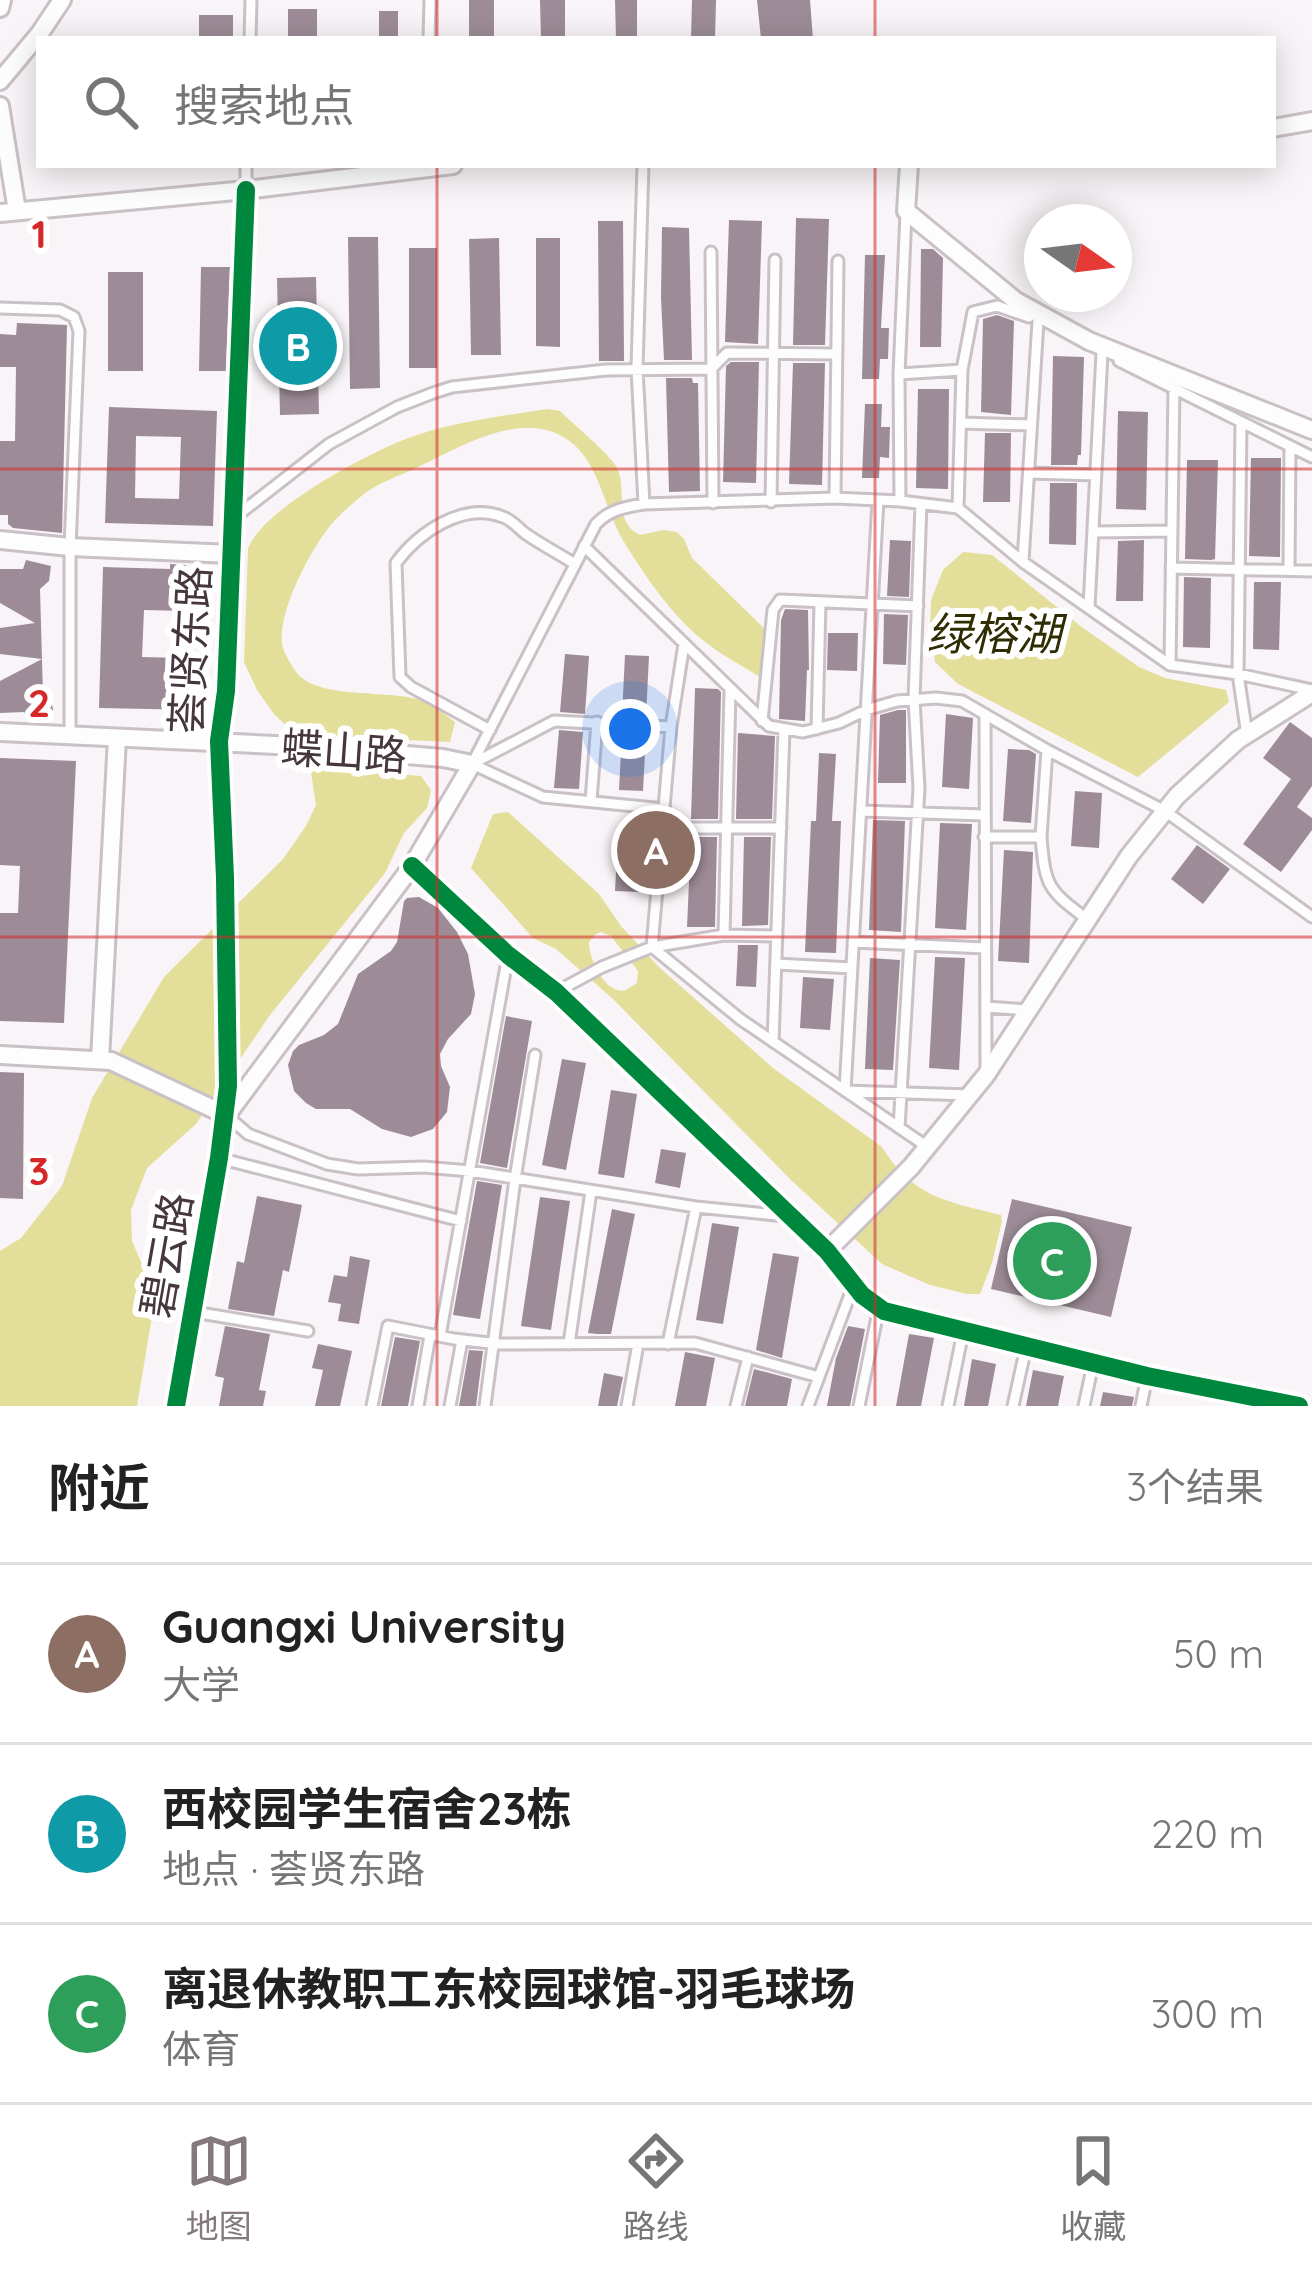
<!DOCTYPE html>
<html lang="zh">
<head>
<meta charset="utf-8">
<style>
	body { margin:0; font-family:Quicksand,"Noto Sans SC",sans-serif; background:#f2f2f2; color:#222 }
	.compass { position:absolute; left:1024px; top:204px; width:108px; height:108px; border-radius:50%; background:#fff; box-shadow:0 6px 30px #0003; rotate:104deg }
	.you { position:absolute; left:630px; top:729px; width:42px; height:42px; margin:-30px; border:9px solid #fff; border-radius:50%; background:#1a73e8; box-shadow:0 0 0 18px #1a73e833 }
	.badge { display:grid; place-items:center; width:78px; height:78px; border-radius:50%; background:#85797f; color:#fff; font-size:39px; font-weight:700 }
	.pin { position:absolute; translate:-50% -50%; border:6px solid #fff; box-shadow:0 3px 12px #0006 }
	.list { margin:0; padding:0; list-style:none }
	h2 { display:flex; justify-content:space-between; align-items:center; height:156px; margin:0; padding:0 48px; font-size:51px }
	h2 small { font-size:39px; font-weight:400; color:#767676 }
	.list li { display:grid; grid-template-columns:78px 1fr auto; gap:36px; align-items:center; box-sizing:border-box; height:180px; padding:0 48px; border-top:3px solid #e0e0e0 }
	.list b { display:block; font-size:45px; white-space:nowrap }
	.list p { margin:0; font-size:39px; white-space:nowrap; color:#767676 }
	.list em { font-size:39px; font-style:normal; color:#767676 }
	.icon { flex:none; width:66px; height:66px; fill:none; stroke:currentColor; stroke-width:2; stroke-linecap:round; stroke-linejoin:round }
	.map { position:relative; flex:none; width:1312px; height:1406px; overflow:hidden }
	.search { position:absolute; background:#fff; box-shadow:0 6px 30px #0003; left:36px; right:36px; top:36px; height:132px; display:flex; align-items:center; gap:30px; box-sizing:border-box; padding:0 42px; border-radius:0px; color:#767676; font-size:45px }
	.sheet { height:696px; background:#fff }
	nav { display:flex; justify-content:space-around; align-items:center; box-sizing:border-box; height:168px; border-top:3px solid #e0e0e0; background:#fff; font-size:33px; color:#767676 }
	nav a { display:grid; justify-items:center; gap:6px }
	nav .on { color:#85797f }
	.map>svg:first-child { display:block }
	.water { fill:#e3de99; fill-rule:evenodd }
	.building { fill:#9d8c97; fill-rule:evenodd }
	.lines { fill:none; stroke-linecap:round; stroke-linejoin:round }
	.lane-casing { stroke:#c9c1c6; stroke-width:15 }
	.street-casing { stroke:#c9c1c6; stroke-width:22 }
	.lane { stroke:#fefdfe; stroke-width:9 }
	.street { stroke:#fefdfe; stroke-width:16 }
	.cycleway-casing { stroke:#fff; stroke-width:26 }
	.cycleway { stroke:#00873e; stroke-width:18 }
	.grid { fill:none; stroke:#d62828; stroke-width:3; stroke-opacity:0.55 }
	.labels { text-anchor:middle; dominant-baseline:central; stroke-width:12; stroke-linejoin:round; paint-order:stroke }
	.street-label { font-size:42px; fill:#46373f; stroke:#fff }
	.water-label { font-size:45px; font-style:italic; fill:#2f2d01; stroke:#fff }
	.grid-label { font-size:39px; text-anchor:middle; font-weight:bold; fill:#d62828; stroke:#fff; stroke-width:12; stroke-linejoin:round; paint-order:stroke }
</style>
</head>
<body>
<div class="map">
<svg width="1312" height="1406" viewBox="0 0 1312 1406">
	<rect width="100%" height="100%" fill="#f9f4f7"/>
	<!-- water -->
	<path class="water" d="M547,409L560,411C572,423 608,453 616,466C629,489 611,521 640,535L663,530L677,532L684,539L692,558L770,634L765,680C745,667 722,656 704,641C672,616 645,576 624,542C603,509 600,455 560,435C514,412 455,450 414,469C398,476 379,483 365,493C352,504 336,517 326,531C308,556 275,616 283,648C285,655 292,666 296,672C316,699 384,690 417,699C432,704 443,713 455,722L450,742L296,735L274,714L257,690L244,662L248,549C261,509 376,448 417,435C458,421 504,416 547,409Z
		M963,552L992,555L1083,628L1139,667L1165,678L1226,690L1229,702L1138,777L958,684L935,662L930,633L931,600L943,570Z
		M310,766L421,776L431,790L427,808L404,833L385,873L270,1015L196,1124L147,1168L131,1210L132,1241L143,1267L157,1287L137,1406H0V1251L21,1238L62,1186L92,1098L164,977L283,859L306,826L316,805Z
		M508,812L599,894L621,926L659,967L773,1068L882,1147C914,1198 946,1201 1001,1215L1002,1221L992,1263L980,1294H967L930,1285L882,1264L791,1180L613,999L556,949L533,938L471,868L493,814ZM601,932L611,936L638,971L637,983C630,987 625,993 617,990C601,985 589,957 589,942L596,934Z"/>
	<!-- building -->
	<path class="building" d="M469,0H494V39H469Z
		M540,0H565V39H541Z
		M615,0H637V39H616Z
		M692,0H716L715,39H691Z
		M757,0H810L813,39H761Z
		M288,9H317V39H288Z
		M379,11H398V39H379Z
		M199,15H233V39H199Z
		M796,218L829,219L825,345H793Z
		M729,220L762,221L758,344L725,342Z
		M598,221H623L624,361H599Z
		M662,227L689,228L692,360H664L661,298Z
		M348,237H378L380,388L350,389Z
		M499,238L501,355H471L469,239Z
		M536,238H560V347L536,346Z
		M409,248H437V368H409Z
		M921,249H933L943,258L941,347H920Z
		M865,255H885L881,328H889L888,359H880L879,379H862Z
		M201,267H230L226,371H199Z
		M108,272H143V371H108Z
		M316,277L319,414L280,415L277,278Z
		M997,315L1014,321L1011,415L981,412L983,319Z
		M17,323L67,325L62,533L13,528L8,524V515H0V441H15L16,367H0V334L16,335Z
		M1053,356L1084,357L1081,455H1078L1077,465H1051Z
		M731,362H759L756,483L723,482L726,366Z
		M793,363H825L822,485L789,484Z
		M666,378H692L693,383H698L700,491L669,492Z
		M918,389H949L948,489L916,488Z
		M865,404H882L881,427H890L889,458L880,457L879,478H862Z
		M109,407L217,411L213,526L105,523ZM136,436L181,437L179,499L135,498Z
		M1118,411L1148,412L1146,510L1116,509Z
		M985,433H1011L1010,502H983Z
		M1251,458H1281L1280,557L1249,556Z
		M1187,460H1218L1215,559L1211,560L1185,559Z
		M1050,483H1077L1076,545L1049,544Z
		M890,540L911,541L909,597L887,596Z
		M1144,540L1143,601H1116L1118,541Z
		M26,560L51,566L49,581L40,589L43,696L51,700L53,709L52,714L44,720L34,718V721L27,720L24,712L0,713V681L42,659L0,654V628L35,623L0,603V569H23Z
		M170,564L186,565L184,611L144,610L142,657L183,658V663H201L200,710L99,708L103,567L170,569Z
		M1184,577L1211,578L1210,648L1183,647Z
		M1254,582H1281L1279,650L1253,649Z
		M785,609L808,610L809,670H807L805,721L779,719L781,620Z
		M884,614L908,615L906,665L883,664Z
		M828,633H858L857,671L827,670Z
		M565,654L589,656L585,714L560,712Z
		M625,655L649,656L646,717L622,716Z
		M695,688L718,689L721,692L718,819H691Z
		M898,710H906V783H878L880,715Z
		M946,714L973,718L969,789L942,787Z
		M1290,722L1312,738V786L1297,807L1312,818V830L1281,872L1243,844L1291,779L1263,758Z
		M559,730L583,732L579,789L554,788Z
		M622,733L646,735L643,791L619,790Z
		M738,733L775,736L772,819H736Z
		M1008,749L1029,750L1036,754L1031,823L1003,821Z
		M819,753L836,754L832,821H841L836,953L805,952L811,821H816Z
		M0,758L76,761L64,1023L0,1021V913H18L20,866L0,865Z
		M1075,791L1102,793L1099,848L1071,846Z
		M873,820L905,821L901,932L869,930Z
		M940,823L972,824L966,930L935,928Z
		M618,833L642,834L640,892L615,891Z
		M691,837H717L715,927H687Z
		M744,837H771L768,925L742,926Z
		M1197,845L1230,869L1203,904L1171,879Z
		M1004,850L1033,852L1029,963L998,961Z
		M419,897L438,908L457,932L468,954L475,994L471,1014L448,1039L440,1054L441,1066L450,1087L447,1112L433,1129L411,1137L382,1129L350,1109H316L306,1103L294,1091L288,1065L293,1051L299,1045L324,1035L338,1024L358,974L391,951L397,942L404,901L407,898Z
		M738,945H758L756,987L736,986Z
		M935,957L965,958L959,1070L929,1068Z
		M870,958L900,960L893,1070L865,1069Z
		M803,977L834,979L830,1030L800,1028Z
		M506,1016L532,1021L507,1168L480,1163Z
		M562,1059L586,1063L566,1170L542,1165Z
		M0,1072L24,1073L23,1199L0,1198Z
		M611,1090L637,1094L624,1178L598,1174Z
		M661,1149L686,1153L680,1188L655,1183Z
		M477,1181L502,1185L480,1319L453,1315Z
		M257,1196L302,1205L289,1272L283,1270L274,1316L228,1309L237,1261L244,1263Z
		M540,1197L570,1201L551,1330L521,1326Z
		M1012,1199L1132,1227L1111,1317L991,1289Z
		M612,1209L635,1214L611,1334H597L588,1333Z
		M712,1223L739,1227L723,1324L696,1320Z
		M773,1253L799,1257L782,1358L756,1350Z
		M350,1256L370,1260L359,1324L338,1321L341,1304L328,1302L334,1275L347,1277Z
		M225,1326L270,1334L259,1390L266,1391L263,1406H219L224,1378L215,1376Z
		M848,1326L865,1329L850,1406H827L836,1358Z
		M909,1334L934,1338L921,1406H896Z
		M395,1337L420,1341L408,1406H381Z
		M318,1344L352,1351L340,1406H315L323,1370L312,1368Z
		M469,1350L483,1351L476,1406H459Z
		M685,1352L715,1358L706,1406H675Z
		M972,1359L996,1364L988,1406H964Z
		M754,1369L792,1379L787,1406H745Z
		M1033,1370L1064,1376L1058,1406H1026Z
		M604,1373L623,1377L617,1406H598Z
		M1103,1392L1134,1397L1132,1406H1100Z"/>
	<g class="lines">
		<!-- lane casing -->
		<g class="lane-casing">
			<path id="lane" d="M250,39L251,0
				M429,39L430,0
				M246,190V165
				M711,252L713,503
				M0,308L60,310L74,317L79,331L70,547V734
				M1119,361L1312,457
				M899,374L962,370
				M1241,422L1238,674L1247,735
				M961,423L1031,425
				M1029,473L1096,475
				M835,498L838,261
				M878,500L845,1091L970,1095
				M900,501L899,374L906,213
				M771,502L775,260
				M644,504L835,498L900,501L958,508L962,370L973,312L997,306L1029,317
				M958,508L1023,562L1170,665L1238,674L1312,690
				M234,518L329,444L397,407L433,393L452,387L606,370L711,369L727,353L836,354
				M1093,532L1172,531
				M584,546L769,726L803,732L839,723L866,710L897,701L936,698L962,701L1047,750L1165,811L1312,917
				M1023,561L1038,321
				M1171,568L1312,571
				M1289,569L1290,446
				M1089,607L1102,353
				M684,644L671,727L652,947L724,935L777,936
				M1170,665L1174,387
				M985,714L986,1069
				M762,721L773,610L780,600L918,606
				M817,729L820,602
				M490,730L411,687L400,677L396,563C418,533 463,501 503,517C512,520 519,529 526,534C542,545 559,554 575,564
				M472,764L596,524C609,510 625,507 644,504L637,368L643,165
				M591,801L597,722
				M665,809L543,797L472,764L554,721L671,727
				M861,811L984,815
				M663,828H781
				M984,837H1041L1047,750
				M1041,837C1045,887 1048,890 1088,920
				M724,935L730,690
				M853,942L985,948
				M776,964L852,968
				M556,992L602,967L652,947L740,1019L929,1148
				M986,1007L1028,1010
				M773,1042L784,730
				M226,1115L248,1134L327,1164L358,1169L424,1167L470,1171L696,1207L786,1216
				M899,1128L919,788L914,699L921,504
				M219,1158L461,1221
				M194,1312L308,1331
				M440,1336L508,955
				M569,1344L591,1191
				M668,1344L696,1207
				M372,1406L388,1326L454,1339L499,1344L695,1343L819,1377
				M418,1406L430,1335
				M450,1406L462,1340
				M485,1406L515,1179L535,1055
				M627,1406L638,1344
				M736,1406L748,1357
				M808,1406L854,1284
				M859,1406L879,1307
				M948,1406L963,1332
				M1013,1406L1026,1347
				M1084,1406L1093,1364
				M1141,1406L1147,1376"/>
		</g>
		<!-- street casing -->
		<g class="street-casing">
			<path id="street" d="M0,8L2,0
				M0,81L40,33L62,0
				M0,106L17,211
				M1273,128L1312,121
				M909,165L906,211L1016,301L1089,341L1312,430
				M0,213L246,190L453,165
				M0,540L70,547L232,554
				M0,732L297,746L443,758L472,764L412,866L229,1112
				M412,866L508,955L556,992L827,1251L862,1295L884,1311L1147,1376L1299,1406
				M0,1055L111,1061L226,1115
				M100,1060L117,738
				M827,1251L911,1167L986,1075L1129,856L1177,796L1238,740L1312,693
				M176,1406L219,1158L228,1086L225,878L219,741L226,691L246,190"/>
		</g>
		<!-- lane -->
		<use href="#lane" class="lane"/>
		<!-- street -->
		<use href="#street" class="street"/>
		<!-- cycleway casing -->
		<g class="cycleway-casing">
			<path id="cycleway" d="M412,866L508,955L556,992L827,1251L862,1295L884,1311L1147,1376L1299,1406
				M176,1406L219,1158L228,1086L225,878L219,741L226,691L246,190"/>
		</g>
		<!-- cycleway -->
		<use href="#cycleway" class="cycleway"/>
	</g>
	<!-- grid -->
	<path class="grid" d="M437,0V39M875,0V39M437,165V1406M875,165V1406M0,469H1312M0,937H1312"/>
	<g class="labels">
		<!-- street labels -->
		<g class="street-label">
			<text transform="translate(190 650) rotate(-87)">荟贤东路</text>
			<text transform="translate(344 751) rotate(4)">蝶山路</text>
			<text transform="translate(166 1255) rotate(-80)">碧云路</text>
		</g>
		<!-- water labels -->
		<g class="water-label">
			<text x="994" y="633">绿榕湖</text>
		</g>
	</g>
	<g class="grid-label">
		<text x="39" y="248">1</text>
		<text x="39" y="717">2</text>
		<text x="39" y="1185">3</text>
	</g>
</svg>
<svg class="compass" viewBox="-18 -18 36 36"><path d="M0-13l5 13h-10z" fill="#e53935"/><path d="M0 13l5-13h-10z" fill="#767676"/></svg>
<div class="you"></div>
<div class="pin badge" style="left:656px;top:850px;background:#8d6e63">A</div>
<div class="pin badge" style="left:298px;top:346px;background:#0f9aa8">B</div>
<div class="pin badge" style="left:1052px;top:1261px;background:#2e9e5b">C</div>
<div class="search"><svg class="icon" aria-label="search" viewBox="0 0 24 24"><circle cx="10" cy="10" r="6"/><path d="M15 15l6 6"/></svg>搜索地点</div>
</div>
<section class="sheet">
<h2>附近<small>3个结果</small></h2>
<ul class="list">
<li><span class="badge" style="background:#8d6e63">A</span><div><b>Guangxi University</b><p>大学</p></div><em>50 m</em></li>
<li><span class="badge" style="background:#0f9aa8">B</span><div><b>西校园学生宿舍23栋</b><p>地点 · 荟贤东路</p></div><em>220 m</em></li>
<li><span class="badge" style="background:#2e9e5b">C</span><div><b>离退休教职工东校园球馆-羽毛球场</b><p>体育</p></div><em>300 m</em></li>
</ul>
</section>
<nav>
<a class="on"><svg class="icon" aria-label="map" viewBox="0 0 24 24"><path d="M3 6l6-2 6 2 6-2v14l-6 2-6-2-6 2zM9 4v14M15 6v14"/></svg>地图</a>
<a><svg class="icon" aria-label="directions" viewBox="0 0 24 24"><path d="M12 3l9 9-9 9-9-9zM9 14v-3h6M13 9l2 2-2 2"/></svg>路线</a>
<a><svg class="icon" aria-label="saved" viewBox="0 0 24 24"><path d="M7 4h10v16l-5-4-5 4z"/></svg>收藏</a>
</nav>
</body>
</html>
